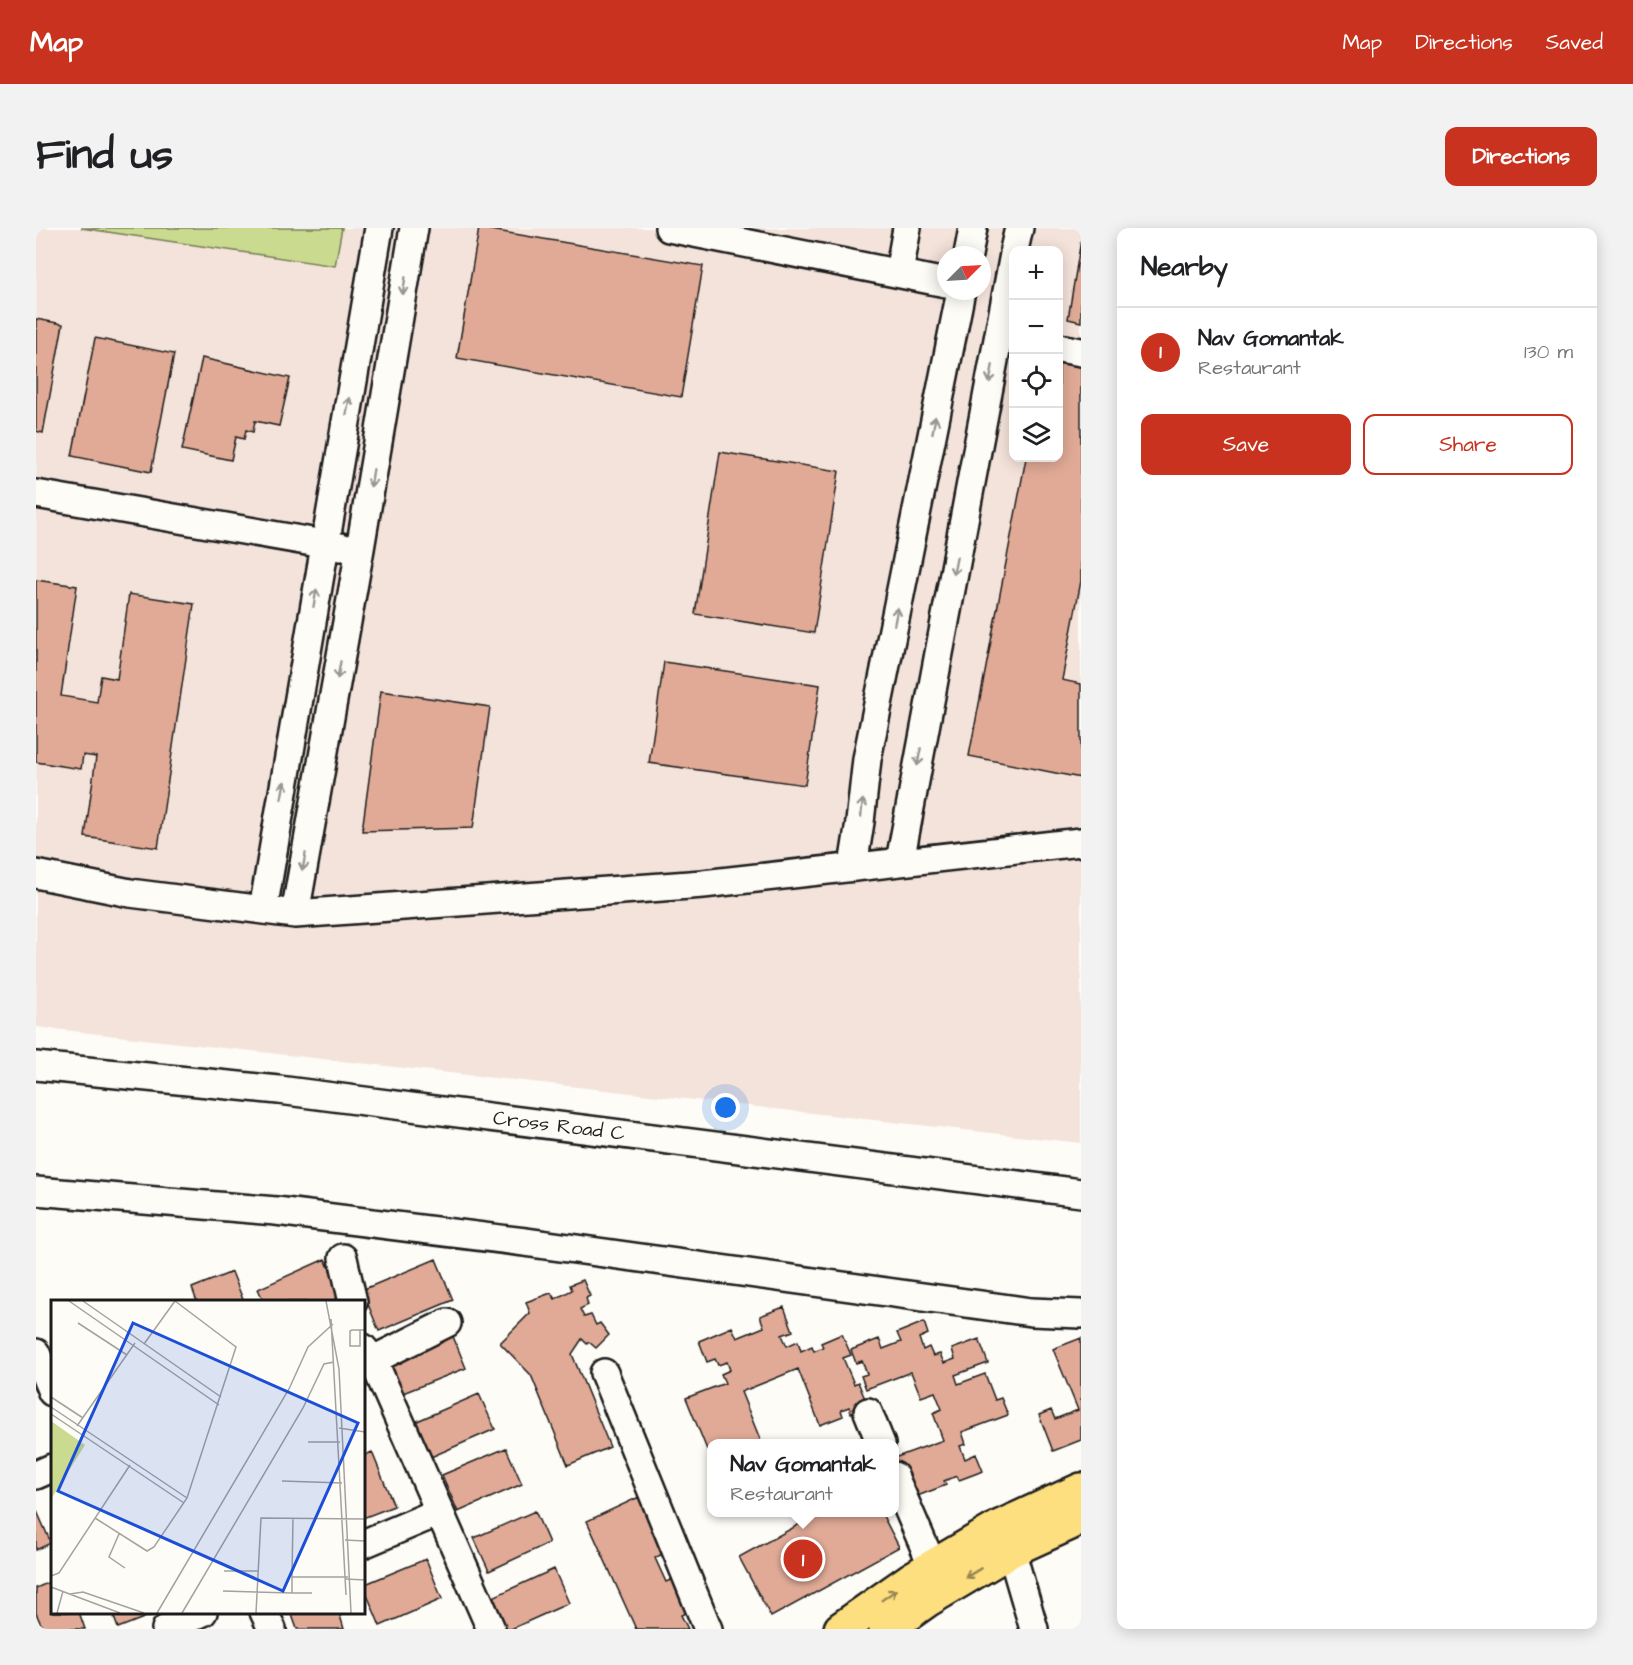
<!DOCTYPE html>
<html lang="en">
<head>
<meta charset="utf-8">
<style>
	body { margin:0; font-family:"Architects Daughter",sans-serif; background:#f2f2f2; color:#202124 }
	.controls { position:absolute; right:18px; top:18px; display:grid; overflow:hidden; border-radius:12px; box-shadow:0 3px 15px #0003 }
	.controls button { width:54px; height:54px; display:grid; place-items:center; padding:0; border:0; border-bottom:2px solid #e0e0e0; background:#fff; color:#202124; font:30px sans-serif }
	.compass { position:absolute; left:901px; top:18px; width:54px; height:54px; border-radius:50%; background:#fff; box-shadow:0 3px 15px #0003; rotate:66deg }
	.you { position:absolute; left:690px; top:880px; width:21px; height:21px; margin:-15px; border:4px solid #fff; border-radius:50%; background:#1a73e8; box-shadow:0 0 0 9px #1a73e833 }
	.badge { display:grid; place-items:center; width:39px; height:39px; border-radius:50%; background:#c8321e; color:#fff; font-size:20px; font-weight:700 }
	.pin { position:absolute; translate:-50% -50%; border:3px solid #fff; box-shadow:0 2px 6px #0006 }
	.popup { position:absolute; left:671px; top:1211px; width:192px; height:78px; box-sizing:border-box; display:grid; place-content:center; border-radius:12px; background:#fff; filter:drop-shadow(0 2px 4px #0005); font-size:20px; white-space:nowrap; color:#757577 }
	.popup b { font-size:22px; color:#202124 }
	.popup::after { content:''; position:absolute; left:50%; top:100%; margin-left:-12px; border:12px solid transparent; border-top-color:#fff }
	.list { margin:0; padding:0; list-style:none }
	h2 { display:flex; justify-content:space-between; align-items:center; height:78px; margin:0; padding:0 24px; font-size:26px }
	h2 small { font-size:20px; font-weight:400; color:#757577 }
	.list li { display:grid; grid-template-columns:39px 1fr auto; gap:18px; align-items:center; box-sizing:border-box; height:90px; padding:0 24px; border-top:2px solid #e0e0e0 }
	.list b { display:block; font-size:22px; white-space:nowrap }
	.list p { margin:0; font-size:20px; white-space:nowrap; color:#757577 }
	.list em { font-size:20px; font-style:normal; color:#757577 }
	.actions { display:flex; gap:12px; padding:18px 24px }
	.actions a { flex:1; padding:14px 0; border:2px solid #c8321e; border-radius:12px; text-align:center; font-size:21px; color:#c8321e }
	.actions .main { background:#c8321e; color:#fff }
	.icon { flex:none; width:33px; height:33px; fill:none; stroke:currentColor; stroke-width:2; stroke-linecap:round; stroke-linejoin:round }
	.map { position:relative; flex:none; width:1045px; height:1401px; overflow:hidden; border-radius:12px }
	header { display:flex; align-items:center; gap:36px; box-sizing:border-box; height:84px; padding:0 30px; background:#c8321e; color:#fff }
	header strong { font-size:28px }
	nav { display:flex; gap:33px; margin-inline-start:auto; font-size:21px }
	.intro { display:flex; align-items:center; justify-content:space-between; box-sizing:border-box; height:144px; padding:0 36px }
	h1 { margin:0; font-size:42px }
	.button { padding:15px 27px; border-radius:12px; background:#c8321e; color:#fff; font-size:21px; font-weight:700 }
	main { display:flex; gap:36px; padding:0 36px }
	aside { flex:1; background:#fff; border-radius:12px; box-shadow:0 3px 15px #0003 }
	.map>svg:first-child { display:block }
	.built { fill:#f4e3da; fill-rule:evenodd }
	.green { fill:#cadb8f; stroke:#737c56; stroke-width:1.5 }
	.building { fill:#e0aa96; stroke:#1c1c1c; stroke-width:1.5 }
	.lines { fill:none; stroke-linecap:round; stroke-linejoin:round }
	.minor-casing { stroke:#1c1c1c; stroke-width:32 }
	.major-casing { stroke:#1c1c1c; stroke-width:38 }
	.minor { stroke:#fdfcf7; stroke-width:27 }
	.major { stroke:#fddf80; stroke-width:33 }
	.oneway { stroke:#989794 }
	.oneway2 { stroke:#988753 }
	.labels { text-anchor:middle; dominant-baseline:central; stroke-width:6; stroke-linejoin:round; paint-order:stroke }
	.street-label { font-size:20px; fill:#1c1c1c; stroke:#fdfcf7 }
	.inset-road { fill:none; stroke:#a3a29f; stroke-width:1.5 }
	.view { fill:#1d4ed8; fill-opacity:0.15; stroke:#1d4ed8; stroke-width:3 }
	.inset-edge { fill:none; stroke:#1c1c1c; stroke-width:3 }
</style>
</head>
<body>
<header>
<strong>Map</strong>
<nav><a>Map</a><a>Directions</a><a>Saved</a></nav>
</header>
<div class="intro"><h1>Find us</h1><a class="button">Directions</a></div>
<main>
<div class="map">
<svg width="1045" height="1401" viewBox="0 0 1045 1401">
	<rect width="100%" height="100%" fill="#fdfcf7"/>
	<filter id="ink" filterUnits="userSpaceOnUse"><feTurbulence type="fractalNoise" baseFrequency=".0167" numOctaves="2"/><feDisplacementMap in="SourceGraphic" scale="12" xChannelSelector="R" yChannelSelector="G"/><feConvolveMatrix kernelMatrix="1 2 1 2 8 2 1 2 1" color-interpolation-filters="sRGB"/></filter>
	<g filter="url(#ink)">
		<!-- built -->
		<path class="built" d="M0,0H1045V915L0,799ZM978,22H1023V230H978ZM910,27H946V63H910Z"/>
		<!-- green -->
		<path class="green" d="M45,0H306L299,38Z"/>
		<!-- building -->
		<path class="building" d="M443,0L667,38L645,169L421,130Z
			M1045,12V94L1032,91Z
			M0,91L27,96L7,205L0,203Z
			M59,110L138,126L115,244L36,228Z
			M1023,129L1045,133V353L1026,452L1045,456V550L933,528L990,230H1023Z
			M166,130L254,150L243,198L219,193L217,204L210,202L208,211L200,209L195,232L146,222Z
			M684,224L803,243L778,405L659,386Z
			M0,352L41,358L25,468L61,474L65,448L81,451L93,366L158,376L122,620L49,609L60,529L47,527L45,541L0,534Z
			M628,434L784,457L769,557L613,535Z
			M345,463L454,479L437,600L326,603Z
			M289,1031L306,1068L294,1074H228L222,1061Z
			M400,1031L417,1072L343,1103L326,1062Z
			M196,1044L208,1074H161L156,1060Z
			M547,1052L554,1068L550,1070L552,1077L544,1081L548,1089L555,1087L560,1097L564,1095L573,1107L560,1120L553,1114L551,1116L546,1111L536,1126L574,1219L532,1237L495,1147L464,1115L494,1085L490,1074L515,1065L519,1071L536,1062L534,1057Z
			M748,1079L757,1103L746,1107L751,1118L762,1113L765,1123L776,1118L778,1123L787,1119L785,1115L806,1106L815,1127L807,1130L818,1156L822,1154L832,1178L815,1185L813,1179L805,1182L807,1188L784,1197L762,1141L705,1164L726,1216H676V1234L650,1170L689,1155L685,1146L694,1142L691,1134L682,1137L679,1131L671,1134L663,1113L696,1099L701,1110L728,1099L724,1088Z
			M888,1094L892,1106L883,1110L887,1122L893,1119L897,1128L904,1126L908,1135L919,1131L916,1121L943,1111L952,1135L919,1147L922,1156L949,1146L959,1172L965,1170L972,1187L926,1204L930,1216L924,1218L929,1231L940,1226L947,1243L923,1252L921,1248L908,1253L910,1257L871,1272L858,1237V1230L907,1212L897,1185L906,1181L899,1164L885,1169L875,1144L830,1161L825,1148L831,1146L826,1133L820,1135L815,1122L843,1111L847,1121L865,1114L861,1105Z
			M416,1106L430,1140L367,1165L353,1131Z
			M1045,1110V1212L1017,1223L1003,1187L1015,1182L1019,1191L1042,1182L1017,1121Z
			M443,1166L459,1201L395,1229L379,1194Z
			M470,1220L486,1256L422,1284L406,1247Z
			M336,1224L358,1278L327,1290V1228Z
			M603,1269L628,1325L619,1330L630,1354L639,1350L654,1383L645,1387L652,1401H600L551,1293Z
			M0,1281L15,1315L0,1322Z
			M499,1283L513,1315L453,1343L438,1310Z
			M786,1284H845L863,1319L735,1389L703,1329Z
			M390,1331L406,1371L344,1398L327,1357Z
			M518,1341L533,1375L475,1401H471L457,1369Z
			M16,1353V1384H43L49,1401H7L0,1385V1360Z
			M76,1384H118V1386L82,1400Z
			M255,1384H303L308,1401H261Z"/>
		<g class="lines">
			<!-- minor casing -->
			<g class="minor-casing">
				<path id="minor" d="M633,0L910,55
					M978,22L983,0
					M932,27L937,0
					M863,45L871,0
					M1023,120L1045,124
					M0,266L305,319
					M864,633L978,26
					M817,638L824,594L831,531L925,63
					M0,646L94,665L259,686L667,656L1045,614
					M227,682L343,0
					M259,686L324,321L378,0
					M0,838L243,862L1045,965
					M0,963L240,983L489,1014L995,1084L1045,1086
					M307,1030L317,1074
					M327,1120L337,1132L455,1401
					M0,1125L16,1164
					M337,1132L411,1095
					M568,1145L672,1401
					M832,1184L845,1216
					M0,1247L16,1240
					M858,1248L897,1339L906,1355
					M967,1306L975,1322L998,1401
					M327,1316L403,1284
					M228,1384L236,1401
					M130,1401L167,1384"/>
			</g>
			<!-- major casing -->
			<g class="major-casing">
				<path id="major" d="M805,1401L876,1351L964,1299L1045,1262
					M850,1401L891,1372L975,1322L1045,1290"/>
			</g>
			<!-- minor -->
			<use href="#minor" class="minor"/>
			<!-- major -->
			<use href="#major" class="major"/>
		</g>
		<!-- one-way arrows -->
		<defs><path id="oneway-shaft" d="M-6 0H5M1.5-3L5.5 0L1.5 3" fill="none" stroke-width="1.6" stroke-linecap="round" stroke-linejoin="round" transform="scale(1.5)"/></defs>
		<g class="oneway">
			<use href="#oneway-shaft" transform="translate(368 58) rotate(99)"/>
			<use href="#oneway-shaft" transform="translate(955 146) rotate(101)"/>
			<use href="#oneway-shaft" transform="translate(312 178) rotate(-80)"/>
			<use href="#oneway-shaft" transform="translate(898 197) rotate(-79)"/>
			<use href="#oneway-shaft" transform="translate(336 250) rotate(99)"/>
			<use href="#oneway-shaft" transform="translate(919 338) rotate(101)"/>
			<use href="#oneway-shaft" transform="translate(279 370) rotate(-80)"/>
			<use href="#oneway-shaft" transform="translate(860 388) rotate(-79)"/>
			<use href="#oneway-shaft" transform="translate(303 442) rotate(100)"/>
			<use href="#oneway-shaft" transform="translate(883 529) rotate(101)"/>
			<use href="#oneway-shaft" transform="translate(247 562) rotate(-80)"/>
			<use href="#oneway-shaft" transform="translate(826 580) rotate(-84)"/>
			<use href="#oneway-shaft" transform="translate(268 634) rotate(100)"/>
		</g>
		<g class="oneway2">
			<use href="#oneway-shaft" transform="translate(937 1345) rotate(149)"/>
			<use href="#oneway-shaft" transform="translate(853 1367) rotate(-35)"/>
		</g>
	</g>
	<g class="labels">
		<!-- street labels -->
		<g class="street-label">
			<text transform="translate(523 898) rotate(7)">Cross Road C</text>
		</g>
	</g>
	<!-- overview -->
	<g transform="translate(15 1072)">
		<rect width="314" height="314" fill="#fdfcf7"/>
		<path d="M0,121L34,145L0,199L1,157Z" fill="#cadb8f"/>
		<path class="inset-road" d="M18,1L168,105M32,1L170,97M275,1L288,69L300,313M280,19L295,295M27,23L76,55M309,30V46H299V31L301,30H314M93,44L124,1M0,97L32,118M0,107L136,198M0,114L133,203M26,126L84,43M288,128L314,132M257,142H289M231,181L291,183M44,218L96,251L103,247L136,198L185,47L124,1M242,218L241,277H297M68,234L58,257L74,268M294,240L314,241M173,271H207M0,276L8,273L79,165M295,279L314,280M0,287L69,313M172,291L241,293V277M241,293H261M19,294L32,292L93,313M6,313L12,291M106,313L238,89L257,47L282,24M131,313L252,108L273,64L283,62M205,313L210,218L314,219"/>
		<path class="view" d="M82,23L307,123L232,291L7,191Z"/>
		<rect width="314" height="314" class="inset-edge"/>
	</g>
</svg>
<div class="controls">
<button>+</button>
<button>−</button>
<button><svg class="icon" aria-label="locate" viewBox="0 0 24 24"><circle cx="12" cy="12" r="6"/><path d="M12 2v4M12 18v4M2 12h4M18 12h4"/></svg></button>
<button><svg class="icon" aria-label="layers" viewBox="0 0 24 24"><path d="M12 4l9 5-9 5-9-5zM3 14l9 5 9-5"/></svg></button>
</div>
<svg class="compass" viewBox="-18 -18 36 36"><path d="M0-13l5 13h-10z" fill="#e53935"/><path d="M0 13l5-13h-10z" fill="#757577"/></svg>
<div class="you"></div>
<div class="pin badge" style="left:767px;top:1331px">1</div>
<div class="popup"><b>Nav Gomantak</b>Restaurant</div>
</div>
<aside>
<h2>Nearby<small></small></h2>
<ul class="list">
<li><span class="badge">1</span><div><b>Nav Gomantak</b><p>Restaurant</p></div><em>130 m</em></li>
</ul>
<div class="actions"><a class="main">Save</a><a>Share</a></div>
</aside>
</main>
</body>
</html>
